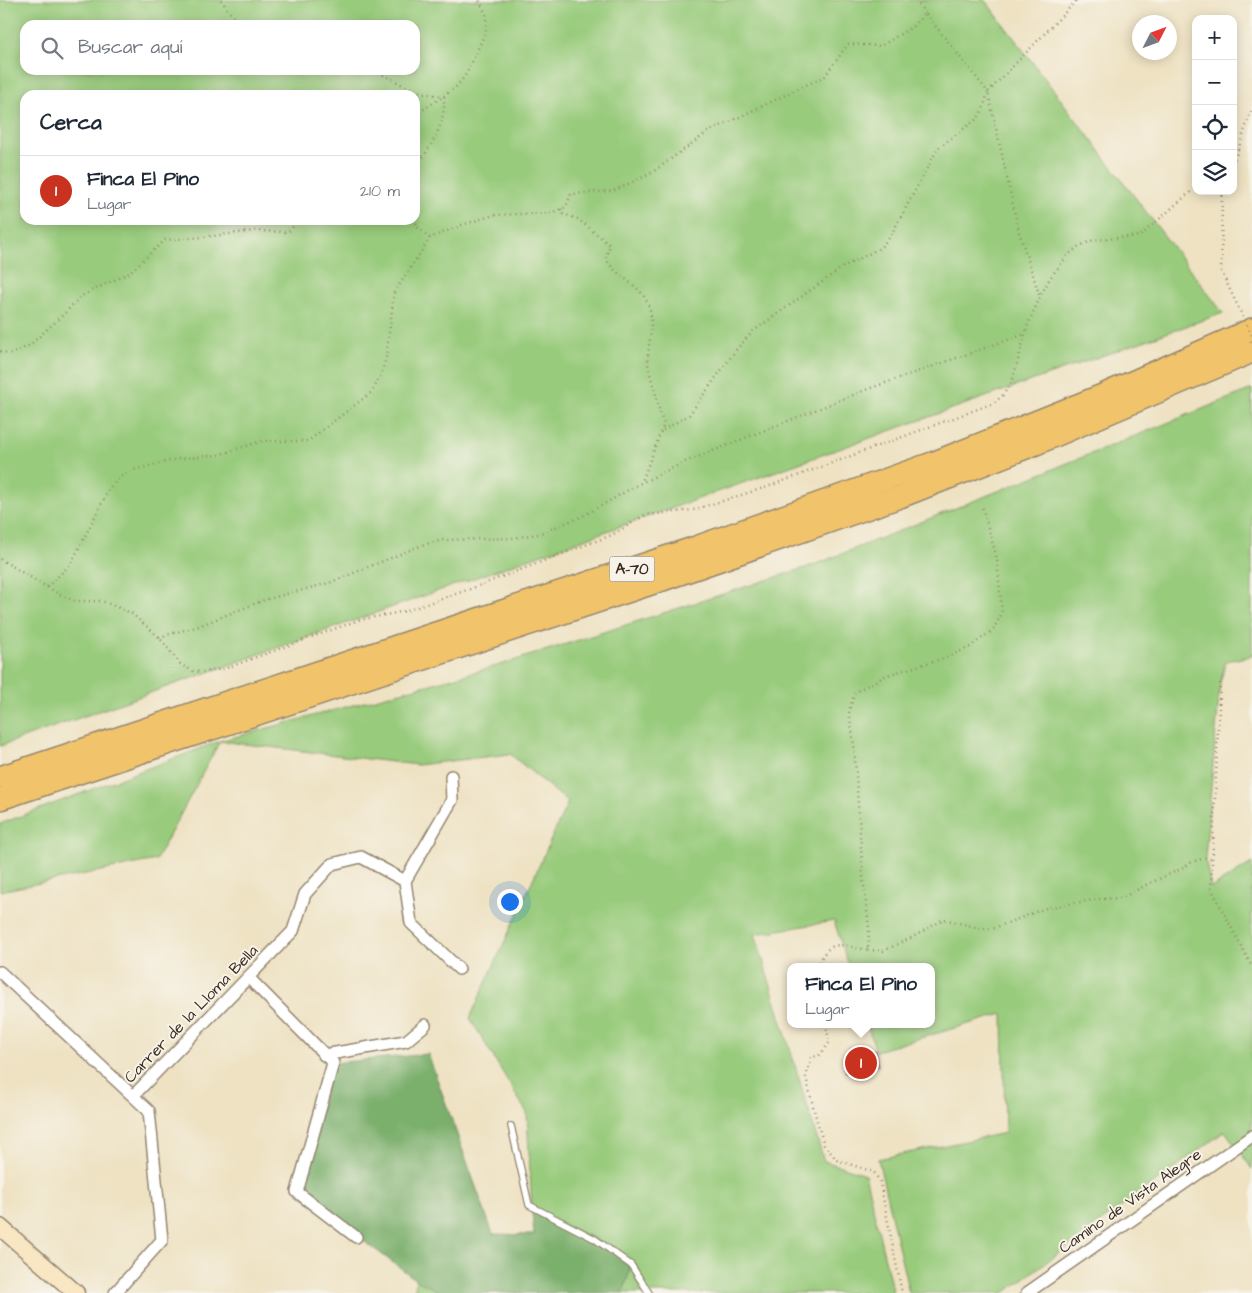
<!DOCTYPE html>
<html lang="es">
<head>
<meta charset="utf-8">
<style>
	body { margin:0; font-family:"Architects Daughter",sans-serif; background:#f2f2f3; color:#1f2937 }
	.controls { position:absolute; right:15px; top:15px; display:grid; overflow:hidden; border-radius:10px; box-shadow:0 2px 12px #0003 }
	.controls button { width:45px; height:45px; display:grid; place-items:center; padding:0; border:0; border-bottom:1px solid #e0e1e3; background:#fff; color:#1f2937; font:25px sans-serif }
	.compass { position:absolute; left:1132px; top:15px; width:45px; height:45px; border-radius:50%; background:#fff; box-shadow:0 2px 12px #0003; rotate:48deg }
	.you { position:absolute; left:509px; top:901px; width:18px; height:18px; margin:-12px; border:4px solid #fff; border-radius:50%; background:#1a73e8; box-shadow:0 0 0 8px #1a73e833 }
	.badge { display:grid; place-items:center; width:32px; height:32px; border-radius:50%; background:#c8321e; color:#fff; font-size:16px; font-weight:700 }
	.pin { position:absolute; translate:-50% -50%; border:2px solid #fff; box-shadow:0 1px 5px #0006 }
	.popup { position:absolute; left:787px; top:963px; width:148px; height:65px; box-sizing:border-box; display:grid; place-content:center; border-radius:10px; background:#fff; filter:drop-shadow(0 1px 4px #0005); font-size:16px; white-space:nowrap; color:#747a83 }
	.popup b { font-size:19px; color:#1f2937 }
	.popup::after { content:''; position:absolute; left:50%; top:100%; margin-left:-10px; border:10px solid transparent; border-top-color:#fff }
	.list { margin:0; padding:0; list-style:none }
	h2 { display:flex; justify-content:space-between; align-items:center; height:65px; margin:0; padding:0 20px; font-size:21px }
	h2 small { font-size:16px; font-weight:400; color:#747a83 }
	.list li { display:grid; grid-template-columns:32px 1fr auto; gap:15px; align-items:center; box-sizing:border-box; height:70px; padding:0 20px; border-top:1px solid #e0e1e3 }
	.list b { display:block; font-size:19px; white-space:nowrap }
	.list p { margin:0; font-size:16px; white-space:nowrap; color:#747a83 }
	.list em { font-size:16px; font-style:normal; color:#747a83 }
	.icon { flex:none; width:28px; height:28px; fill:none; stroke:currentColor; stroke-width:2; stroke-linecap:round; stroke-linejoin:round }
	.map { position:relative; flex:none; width:1252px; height:1293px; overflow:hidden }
	.search { position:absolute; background:#fff; box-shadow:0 2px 12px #0003; left:20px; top:20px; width:400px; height:55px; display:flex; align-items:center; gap:12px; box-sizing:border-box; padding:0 18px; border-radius:15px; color:#747a83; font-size:19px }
	.panel { position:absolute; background:#fff; box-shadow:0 2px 12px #0003; left:20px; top:90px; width:400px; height:135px; border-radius:15px }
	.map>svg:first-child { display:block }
	.green { fill:#98cb7c; stroke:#6a7a4d; fill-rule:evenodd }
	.forest { fill:#7aaf6c; stroke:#5a6c45 }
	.building { fill:#dca5b9 }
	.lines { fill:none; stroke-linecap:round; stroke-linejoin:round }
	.service-casing { stroke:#948670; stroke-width:8 }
	.minor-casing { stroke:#948670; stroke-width:14 }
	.secondary-casing { stroke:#948670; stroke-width:19 }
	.motorway-casing { stroke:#948670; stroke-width:24 }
	.path { stroke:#948670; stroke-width:2.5; stroke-dasharray:1 4; stroke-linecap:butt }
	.service { stroke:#fff; stroke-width:5.5 }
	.minor { stroke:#fff; stroke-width:11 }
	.secondary { stroke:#f9e7c3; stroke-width:16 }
	.motorway { stroke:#f1c36a; stroke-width:21 }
	.path-bridge { stroke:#948670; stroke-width:2.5; stroke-dasharray:1 4; stroke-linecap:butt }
	.labels { text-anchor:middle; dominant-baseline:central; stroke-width:4; stroke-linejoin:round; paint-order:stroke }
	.shield { fill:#f7f3e8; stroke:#73665b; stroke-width:1 }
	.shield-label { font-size:15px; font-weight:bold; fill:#3b2a1e }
	.street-label { font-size:16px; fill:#3b2a1e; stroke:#f7f3e8 }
</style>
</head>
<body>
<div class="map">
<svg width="1252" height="1293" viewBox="0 0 1252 1293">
	<rect width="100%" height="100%" fill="#f7f3e8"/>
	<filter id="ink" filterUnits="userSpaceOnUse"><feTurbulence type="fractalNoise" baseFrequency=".02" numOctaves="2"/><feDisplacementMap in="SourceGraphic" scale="10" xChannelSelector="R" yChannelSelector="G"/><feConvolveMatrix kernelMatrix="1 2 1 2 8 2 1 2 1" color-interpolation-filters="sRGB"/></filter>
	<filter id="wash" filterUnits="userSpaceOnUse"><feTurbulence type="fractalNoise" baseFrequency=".0096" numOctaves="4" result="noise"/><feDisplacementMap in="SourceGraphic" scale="20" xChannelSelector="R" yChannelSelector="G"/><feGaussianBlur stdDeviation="1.12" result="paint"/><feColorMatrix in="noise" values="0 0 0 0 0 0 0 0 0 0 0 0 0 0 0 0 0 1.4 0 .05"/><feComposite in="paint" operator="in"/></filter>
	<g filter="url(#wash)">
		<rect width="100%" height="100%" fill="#eee2c3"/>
		<!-- green -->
		<path class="green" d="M0,0H985L1223,313L0,746ZM25,25H415V70H25ZM25,95H415V220H25Z
			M1252,389V656L1226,661L1220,683L1205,858L1211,888L1252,863V1169L1225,1131L1004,1293H909L878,1159L1005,1133L1003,1014L876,1051L867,1024H931V967H849L834,921L755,934L824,1161L865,1174L893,1293H623L631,1265L595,1239L532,1212L527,1113L470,1018L568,802L510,754L417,765L220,741L156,860L0,891V824L220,741L497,666L814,565Z
			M420,1272L454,1293H413Z"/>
		<!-- forest -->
		<path class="forest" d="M428,1054L493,1234L534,1235L532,1212L595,1239L631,1265L623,1293H442L418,1281L297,1192L333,1063Z"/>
		<g id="blocks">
			<!-- building -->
			<path class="building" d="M865,1046L866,1053L876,1051L879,1067L870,1069L872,1075L855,1078L853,1071L846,1073L843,1060L852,1058L850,1049Z"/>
		</g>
	</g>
	<g filter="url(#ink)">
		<use href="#blocks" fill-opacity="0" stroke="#948670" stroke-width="1"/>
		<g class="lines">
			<!-- service casing -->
			<g class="service-casing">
				<path id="service" d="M511,1126L529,1205L595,1239L631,1265L649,1293"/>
			</g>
			<!-- minor casing -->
			<g class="minor-casing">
				<path id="minor" d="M451,776L452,800L405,881L411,923L459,969
					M0,972L149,1111L162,1240L115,1293
					M248,977L333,1063L297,1192L356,1237
					M324,1055L406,1041L425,1025
					M133,1096L293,931L305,894L332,864L361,857L405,881
					M1027,1293L1252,1136"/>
			</g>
			<!-- secondary casing -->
			<g class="secondary-casing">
				<path id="secondary" d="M0,1227L76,1293"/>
			</g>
			<!-- motorway casing -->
			<g class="motorway-casing">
				<path id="motorway" d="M0,777L696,547L935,462L1100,396L1252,329
					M0,799L654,583L900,497L1036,444L1252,352"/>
			</g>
			<!-- path -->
			<path class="path" d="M221,0L239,25
				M916,0L925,13
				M374,70C400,83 415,94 444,96L457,86L467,73L486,31V14L479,0
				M415,115L444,96C446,125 431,146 415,168
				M1233,164L1252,109
				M1222,196L1224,191
				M561,209L563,214L578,219L610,245L606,258C616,279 644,284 650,310C653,327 649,341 648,357C647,368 652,380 655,391C658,402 659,413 664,424L642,481
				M415,218L417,227L430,238L462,225L494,215L551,213L566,207L571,194L613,191L650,174L708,132L825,76L848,44L881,46L912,27L925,13L988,92L1077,0
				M0,351L12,354L30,345L65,313L81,296L129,273L165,240L204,237L255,231L288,232L299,220
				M663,430L689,415L736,350L752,332L843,267L880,248L890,237L938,148L977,119L983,110L988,92L1019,232L1040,297
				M0,559L62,596L75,601H102L131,613L159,637L181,665L193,671L204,672L224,669L359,620L406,611L470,589L612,535L645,515L693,510L767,487L994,403L1003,395L1012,382L1028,324L1040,297L1050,278L1068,255L1079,246L1094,240L1140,236L1196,187
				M47,587L71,564L109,489L121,476L134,470L177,459L218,455L262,441H308L372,392L381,375L386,358L394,293L430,238
				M159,637L196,627L264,600L329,583L425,544L444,540L513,538L538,534L581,517L639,484L685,462L868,389L1025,334
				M1220,683L1211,888L1252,967
				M868,950L883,951L913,937L944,919L979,928L992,929L1046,908L1098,899L1122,898L1148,884L1183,868L1192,862L1205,858L1211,859
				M818,967C828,936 843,946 868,950L869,929L863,877L854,745L849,711L855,692L887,675L945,658L970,647L993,630L1002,613L997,559L982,506
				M825,1024L830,1042L819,1056L811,1057L806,1077L815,1114L824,1145L837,1160L874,1172L880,1182L902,1293"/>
			<!-- service -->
			<use href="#service" class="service"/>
			<!-- minor -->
			<use href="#minor" class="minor"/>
			<!-- secondary -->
			<use href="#secondary" class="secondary"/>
			<!-- motorway -->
			<use href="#motorway" class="motorway"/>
			<!-- path-bridge -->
			<path class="path-bridge" d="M1222,196L1221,271L1252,336"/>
		</g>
	</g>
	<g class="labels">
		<!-- shield labels -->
		<rect class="shield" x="609.5" y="556.5" width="45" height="25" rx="4"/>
		<g class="shield-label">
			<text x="632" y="569">A-70</text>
		</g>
		<!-- street labels -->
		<g class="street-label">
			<text transform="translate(191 1014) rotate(-46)">Carrer de la Lloma Bella</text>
			<text transform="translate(1130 1201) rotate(-35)">Camino de Vista Alegre</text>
		</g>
	</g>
</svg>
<div class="controls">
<button>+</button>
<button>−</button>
<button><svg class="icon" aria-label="locate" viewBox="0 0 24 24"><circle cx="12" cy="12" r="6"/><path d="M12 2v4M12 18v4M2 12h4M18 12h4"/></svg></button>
<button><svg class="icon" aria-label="layers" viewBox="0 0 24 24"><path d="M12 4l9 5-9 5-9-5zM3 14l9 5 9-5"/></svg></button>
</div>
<svg class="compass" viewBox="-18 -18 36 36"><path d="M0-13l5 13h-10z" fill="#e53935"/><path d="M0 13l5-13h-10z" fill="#747a83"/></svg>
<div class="you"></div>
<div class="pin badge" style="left:861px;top:1063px">1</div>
<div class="popup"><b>Finca El Pino</b>Lugar</div>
<div class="search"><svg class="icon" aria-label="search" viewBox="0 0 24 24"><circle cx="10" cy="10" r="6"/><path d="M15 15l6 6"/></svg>Buscar aquí</div>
<section class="panel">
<h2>Cerca<small></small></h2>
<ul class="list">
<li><span class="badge">1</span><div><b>Finca El Pino</b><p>Lugar</p></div><em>210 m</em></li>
</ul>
</section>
</div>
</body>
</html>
